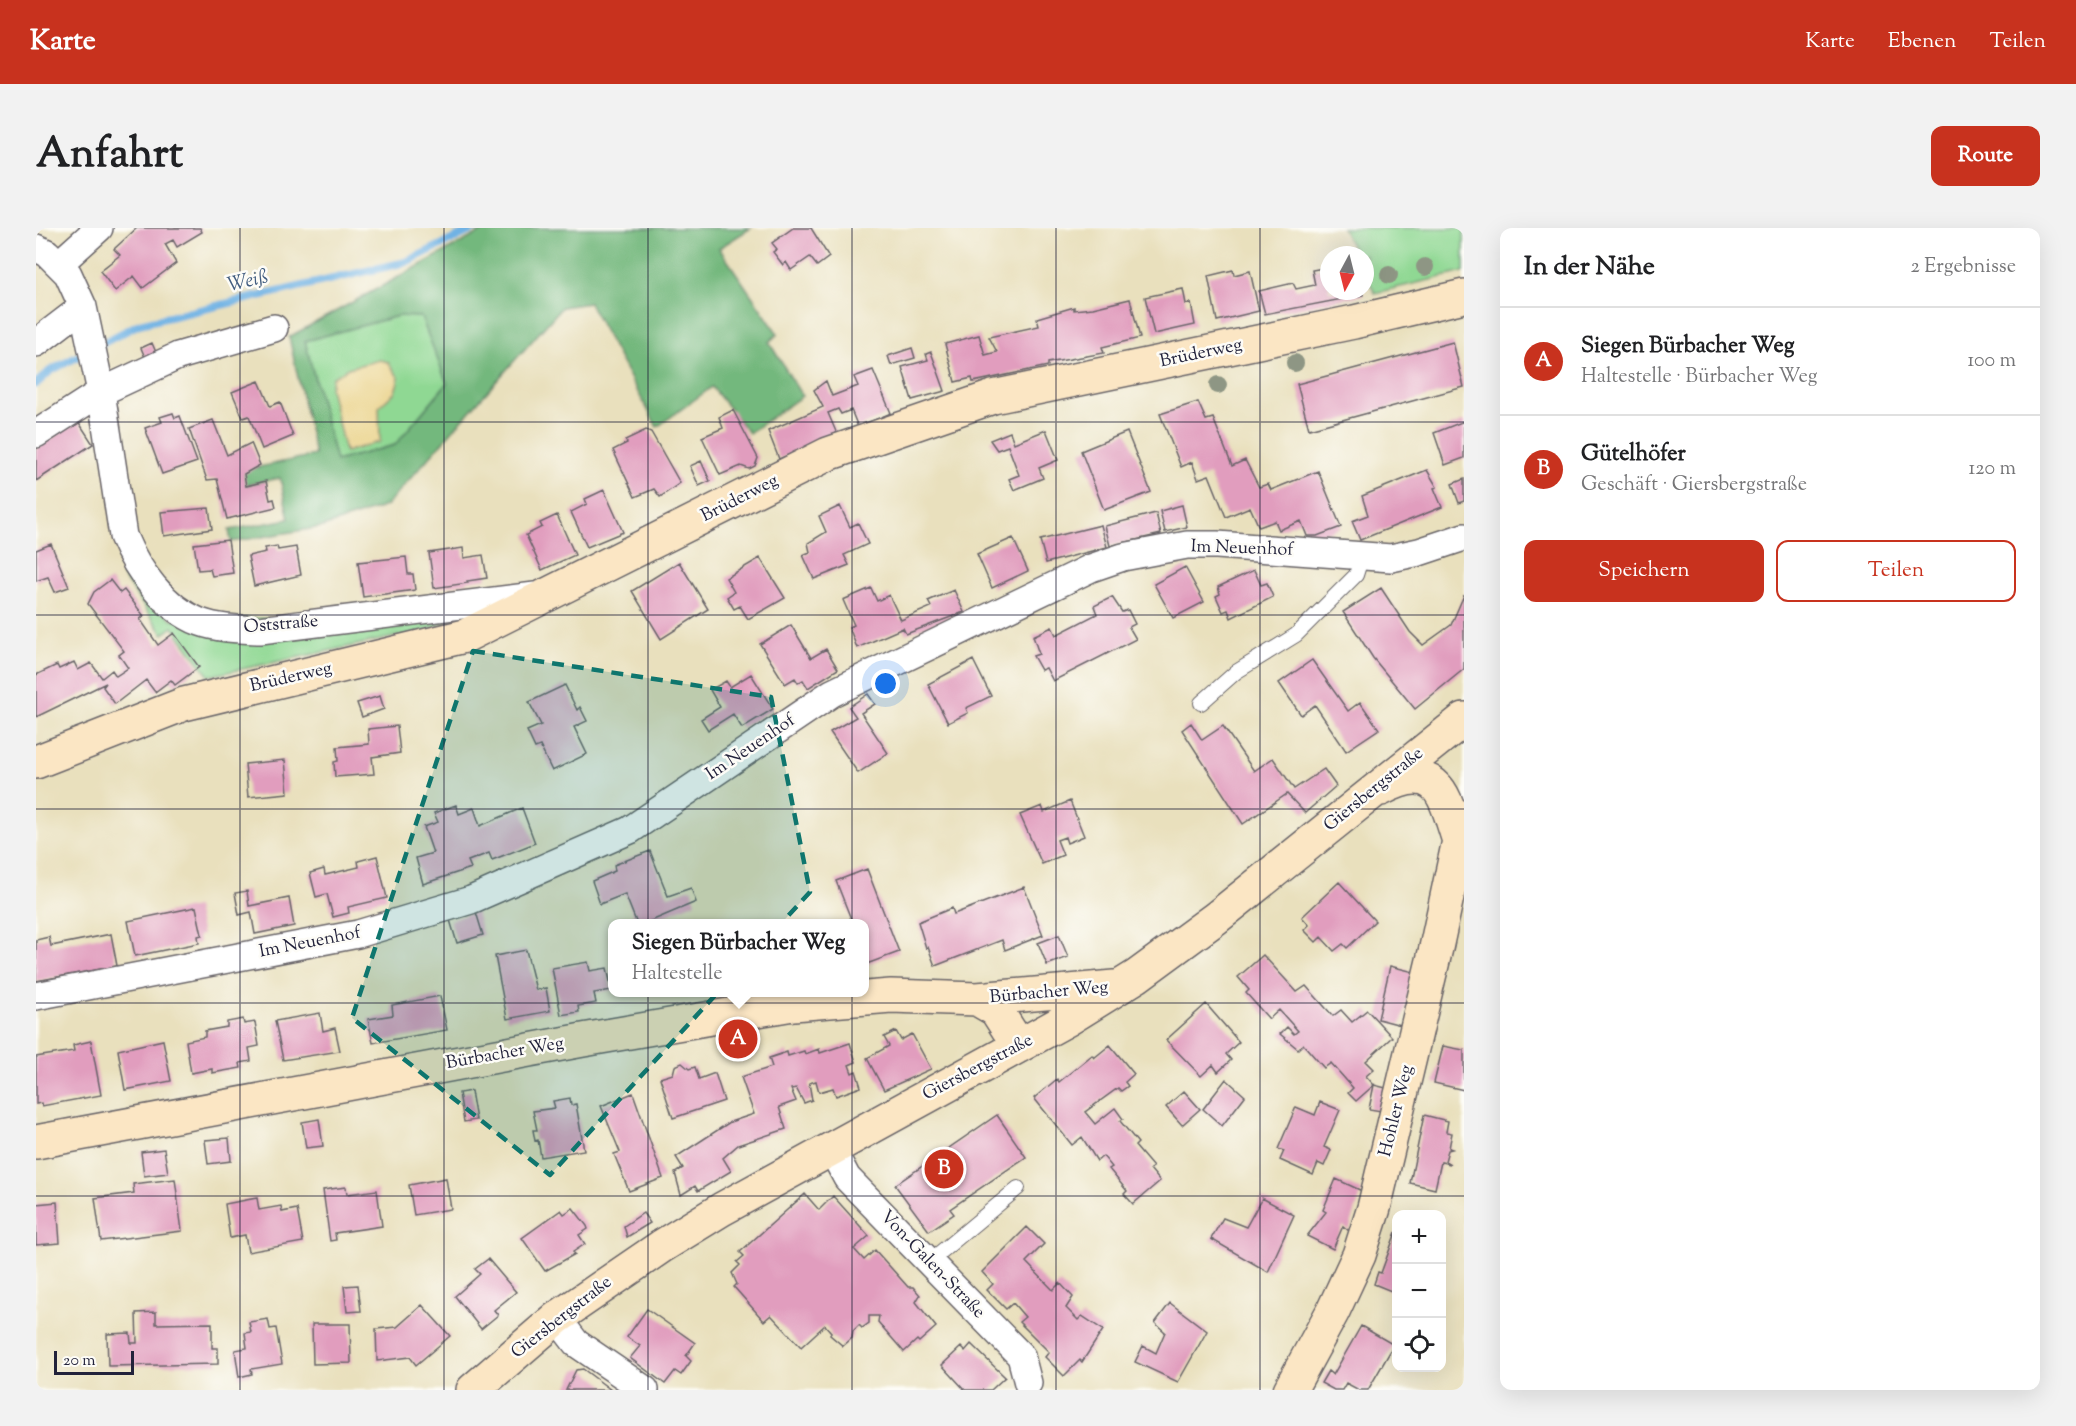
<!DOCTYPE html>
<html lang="de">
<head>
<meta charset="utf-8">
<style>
	body { margin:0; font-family:"Sorts Mill Goudy",serif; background:#f2f2f2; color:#202124 }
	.controls { position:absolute; right:18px; bottom:18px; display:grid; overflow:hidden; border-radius:12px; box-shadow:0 6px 24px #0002 }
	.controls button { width:54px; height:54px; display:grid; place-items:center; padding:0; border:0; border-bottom:2px solid #e0e0e0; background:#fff; color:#202124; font:30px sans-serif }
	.compass { position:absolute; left:1284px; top:18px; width:54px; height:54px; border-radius:50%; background:#fff; box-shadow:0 6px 24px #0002; rotate:187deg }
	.scale { position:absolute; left:18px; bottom:15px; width:80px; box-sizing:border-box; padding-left:6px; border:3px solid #22223b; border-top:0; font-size:16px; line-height:21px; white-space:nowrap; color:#22223b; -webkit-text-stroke:4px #fdfcf7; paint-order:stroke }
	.you { position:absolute; left:850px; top:456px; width:21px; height:21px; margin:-15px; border:4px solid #fff; border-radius:50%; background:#1a73e8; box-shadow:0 0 0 9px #1a73e833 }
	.badge { display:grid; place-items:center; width:39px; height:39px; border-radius:50%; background:#c8321e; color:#fff; font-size:20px; font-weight:700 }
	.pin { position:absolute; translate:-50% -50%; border:3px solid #fff; box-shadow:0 2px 6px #0006 }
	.popup { position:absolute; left:572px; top:691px; width:261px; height:78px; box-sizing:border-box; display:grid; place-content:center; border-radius:12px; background:#fff; filter:drop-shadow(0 2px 4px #0005); font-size:20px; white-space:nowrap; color:#757577 }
	.popup b { font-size:22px; color:#202124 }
	.popup::after { content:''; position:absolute; left:50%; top:100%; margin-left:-12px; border:12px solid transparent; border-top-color:#fff }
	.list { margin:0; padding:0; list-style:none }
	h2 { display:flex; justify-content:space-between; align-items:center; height:78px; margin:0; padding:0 24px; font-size:26px }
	h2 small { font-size:20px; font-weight:400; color:#757577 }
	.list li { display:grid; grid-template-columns:39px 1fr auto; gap:18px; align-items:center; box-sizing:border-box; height:108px; padding:0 24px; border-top:2px solid #e0e0e0 }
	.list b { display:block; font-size:22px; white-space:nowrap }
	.list p { margin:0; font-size:20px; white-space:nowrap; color:#757577 }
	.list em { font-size:20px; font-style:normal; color:#757577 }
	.actions { display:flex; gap:12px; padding:18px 24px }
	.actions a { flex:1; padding:14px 0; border:2px solid #c8321e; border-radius:12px; text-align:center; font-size:21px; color:#c8321e }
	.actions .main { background:#c8321e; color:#fff }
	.icon { flex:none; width:33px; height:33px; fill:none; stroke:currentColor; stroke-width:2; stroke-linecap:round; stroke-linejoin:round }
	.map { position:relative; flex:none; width:1428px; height:1162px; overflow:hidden; border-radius:12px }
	header { display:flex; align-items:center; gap:36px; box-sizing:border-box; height:84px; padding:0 30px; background:#c8321e; color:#fff }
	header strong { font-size:28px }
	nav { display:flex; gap:33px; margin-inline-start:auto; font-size:21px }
	.intro { display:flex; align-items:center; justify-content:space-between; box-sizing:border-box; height:144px; padding:0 36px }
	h1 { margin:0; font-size:42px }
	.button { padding:15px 27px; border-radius:12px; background:#c8321e; color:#fff; font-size:21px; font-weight:700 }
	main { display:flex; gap:36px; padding:0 36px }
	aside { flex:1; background:#fff; border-radius:12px; box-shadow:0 6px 24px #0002 }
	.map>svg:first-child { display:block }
	.green { fill:#8fd893; stroke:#587d67; stroke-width:1.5 }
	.forest { fill:#73b87d; stroke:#4a6d5c; stroke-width:1.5; fill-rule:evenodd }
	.sand { fill:#eeda9e; stroke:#887e6c; stroke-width:1.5 }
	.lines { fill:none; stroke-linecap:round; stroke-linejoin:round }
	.stream { stroke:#6fb2e4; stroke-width:8 }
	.building { fill:#e19dbe }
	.lane-casing { stroke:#686468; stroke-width:16 }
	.street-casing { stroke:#686468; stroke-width:30 }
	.secondary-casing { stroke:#686468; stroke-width:36 }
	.lane { stroke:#fff; stroke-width:14 }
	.street { stroke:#fff; stroke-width:27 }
	.secondary { stroke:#fbe6c4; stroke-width:33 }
	.tree { fill:#8e9684 }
	.marked { fill:#0f766e; fill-opacity:0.2; stroke:#0f766e; stroke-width:4.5; stroke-dasharray:12 8; stroke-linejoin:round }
	.grid { fill:none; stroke:#22223b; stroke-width:1.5; stroke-opacity:0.55 }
	.labels { text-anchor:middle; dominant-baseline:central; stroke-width:5; stroke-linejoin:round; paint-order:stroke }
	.street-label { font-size:18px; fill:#22223b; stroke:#fdfcf7 }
	.water-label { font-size:20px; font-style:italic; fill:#415c7f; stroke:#fdfcf7 }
</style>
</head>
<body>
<header>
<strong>Karte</strong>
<nav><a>Karte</a><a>Ebenen</a><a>Teilen</a></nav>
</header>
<div class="intro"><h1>Anfahrt</h1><a class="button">Route</a></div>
<main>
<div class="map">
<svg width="1428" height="1162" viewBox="0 0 1428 1162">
	<rect width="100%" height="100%" fill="#fdfcf7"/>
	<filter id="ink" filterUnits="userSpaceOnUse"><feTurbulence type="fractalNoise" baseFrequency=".0167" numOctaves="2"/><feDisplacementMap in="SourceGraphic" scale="12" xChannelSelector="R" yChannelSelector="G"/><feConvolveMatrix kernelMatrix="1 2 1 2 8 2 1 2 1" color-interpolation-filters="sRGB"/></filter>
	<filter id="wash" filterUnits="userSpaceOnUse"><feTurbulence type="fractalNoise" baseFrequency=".008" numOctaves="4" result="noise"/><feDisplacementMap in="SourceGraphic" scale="24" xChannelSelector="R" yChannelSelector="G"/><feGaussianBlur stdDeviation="1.35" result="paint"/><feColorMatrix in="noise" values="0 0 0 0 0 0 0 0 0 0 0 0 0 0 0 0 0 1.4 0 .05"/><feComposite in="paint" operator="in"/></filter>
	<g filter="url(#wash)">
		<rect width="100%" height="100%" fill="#e9e0bd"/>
		<!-- green -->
		<path class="green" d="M1306,0H1428V44L1339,65L1329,45V27H1320Z
			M362,88L385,89L411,155L359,217L300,233L269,113Z
			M95,346L135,391L423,388L392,402L173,448L137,399L127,406L86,347Z"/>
		<!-- forest -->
		<path class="forest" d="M452,0H715L683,20L742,106L733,114L766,168L713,205L676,159L621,199L553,75L526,79L350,278L286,299L195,314L193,302L253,291L244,250L205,258L200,244L279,227L253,109ZM362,88L385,89L411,155L359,217L300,233L269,113Z"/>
		<!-- sand -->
		<path class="sand" d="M344,132L352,134L363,150L359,164L343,179L344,214L309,224L294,160L296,150L312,140Z"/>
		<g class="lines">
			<!-- stream -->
			<path class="stream" d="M0,156L14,143L103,96L370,34L440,0"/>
		</g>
		<g id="blocks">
			<!-- building -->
			<path class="building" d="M101,0H164L166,4L141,19L137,12L129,16L140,35L107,60L98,48L79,63L64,43L84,27L78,21Z
				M757,0H775L793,29L781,38L774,29L755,42L750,34L747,37L737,24L741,21L736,15Z
				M1293,39V63H1326L1327,67L1229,86L1223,63L1257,55L1260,61L1279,57L1276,42Z
				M1197,42L1198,47L1214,43L1223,83L1181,93L1172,48Z
				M1147,61L1150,76L1155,75L1159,97L1118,106L1109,69Z
				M1094,71L1104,110L1066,119L1068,125L1012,135V138L937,154L936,150L919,154L909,116L943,107L949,127L961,124L953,109L1003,98L1001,90L1038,79V82L1057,80Z
				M1417,114L1428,159L1273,201L1261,156Z
				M116,115L122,129L111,134L105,120Z
				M876,120L879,130L855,137L852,128Z
				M895,124L909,163L876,172L866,139L892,132L890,126Z
				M837,142L855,185L822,199L815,182L805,186L802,181L792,185L801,206L743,231L732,203L787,179L778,162L790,153L796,168L822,158L818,149Z
				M223,153L234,178L244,174L257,208L226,221L213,188L207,190L196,164Z
				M1162,174L1170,192L1177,190L1196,238L1209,232L1223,259L1232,256L1235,262L1282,243L1305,299L1281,308H1271L1265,293L1243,302L1239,293L1223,299L1214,279L1190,289L1173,247L1162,251L1156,234L1145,239L1124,186Z
				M697,182L722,230L719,238L713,241L705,238L684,247L666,209L687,200L683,189Z
				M137,185L139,190L144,188L161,234L126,246L109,200L126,194L124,189Z
				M177,192L191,227L215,215L224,237L208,246L210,258L230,253L234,272L238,271L240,279L191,291L181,251L171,252L153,201Z
				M42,193L57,216L0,253V221Z
				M1428,193V230L1409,237L1398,205Z
				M610,202L615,204L644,255L624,269L618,261L599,269L577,222L591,215L589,212Z
				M1010,202L1022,232L1003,240L1007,250L978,262L973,251L983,247L972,218L961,222L954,212L974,204L978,215Z
				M1091,204L1115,264L1068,282L1045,223Z
				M665,233L674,253L663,258L654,238Z
				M1391,242L1401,259L1398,260L1406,279L1324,312L1316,293L1332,287L1326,268Z
				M1428,251V273L1423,275L1416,256Z
				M568,262L587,304L551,319L535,284L551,276L549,271Z
				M1146,277L1151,299L1129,304L1124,283Z
				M804,278L814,299L822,295L832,316L808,327L813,337L778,351L767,327L774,324L772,315L790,304L783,288Z
				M173,280L176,301L128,308L125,284Z
				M1120,285L1125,306L1074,318L1069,298Z
				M521,287L539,327L506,342L490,307L506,299L504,295Z
				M1065,297L1071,319L1010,335L1004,312Z
				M977,310L992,343L956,360L941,326Z
				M192,312L197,345L176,348L174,341L162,342L158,316Z
				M15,316L33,359L19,364L12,349L0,353V322Z
				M241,318L242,322L260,319L265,347L218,358L212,328L230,324L229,320Z
				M427,320L428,330L447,327L451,350L431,353L432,355L398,360L393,325Z
				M370,329L372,346H377L379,362L327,369L322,334Z
				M724,330L749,370L712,391L704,378L698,381L691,369L698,364L690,350Z
				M643,334L672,381L625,411L596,363Z
				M1149,339L1168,374L1137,390L1118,356Z
				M1218,342L1225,357L1231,355L1237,369L1195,390L1192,382L1187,384L1180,368L1184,366L1182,359Z
				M74,352L84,365L88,362L108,388L104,391L122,417L138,405L163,439L139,457L135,452L119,464L110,452L79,476L67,459L70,455L0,489V447L21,437L23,441L38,434L42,442L55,435L66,450L76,442L80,448L92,440L83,427L88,423L52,376L58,364Z
				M835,360L841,373L853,367L865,392L895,379L892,373L918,362L928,384L870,406L867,400L821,420L813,399L818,397L807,372Z
				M1345,360L1374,404L1387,417L1415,397L1428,367V441L1379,481L1337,430L1307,384Z
				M1076,369L1086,384L1092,382L1099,396L1093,399L1100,411L1017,453L1010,440L1005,442L997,428L1003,426L997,408L1016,399L1020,407L1061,386L1058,378Z
				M755,397L775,430L790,421L802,441L772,460L767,452L762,455L759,450L749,456L724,416Z
				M937,432L955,468L930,480L932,485L912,495L892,456Z
				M1276,432L1312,483L1324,474L1343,501L1310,523L1279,477L1265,487L1243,455Z
				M715,446L737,481L706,500L697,486L672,502L665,491L684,479L674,462L690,453L694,459Z
				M529,457L541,482L544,479L551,493L538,499L551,526L516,543L504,518L499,520L491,503L505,497L493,474Z
				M832,466L839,476L825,485L852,525L822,545L794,504L820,489L813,479Z
				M344,468L348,481L326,489L321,475Z
				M1155,495L1166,512L1187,498L1218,543L1237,530L1258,561L1288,541L1300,558L1269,585L1251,566L1207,596L1146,502Z
				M361,498L364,525L336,529L338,546L299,549L298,534L302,533L301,519L333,516L332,501Z
				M249,532L252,565L212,569L209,536Z
				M1034,573L1048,608L1031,615L1029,609L1021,612L1027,627L1006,636L984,587L1006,578L1008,584Z
				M420,577L423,586L438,580L444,598L486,580L499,615L456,632L453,625L432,633L435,640L387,656L380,630L397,625L388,599L402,594L398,585Z
				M614,623L632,668L655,660L660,674L608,696H601L589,666L564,676L556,653L579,643L578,637Z
				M341,628L351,670L312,679L313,685L297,689L291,666L280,669L274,645L288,641L289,647L323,639L322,633Z
				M831,641L863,724L828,737V696H817L800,653Z
				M1303,654L1339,693L1311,720L1307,716L1298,723L1285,709L1280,714L1268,702L1273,697L1266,689Z
				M988,659L1007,707L969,722L966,712L899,738L892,719L890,720L882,694L916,680L918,686Z
				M211,663L213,678L253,670L258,698L219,706L215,684L203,687L199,665Z
				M160,679L166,707L162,708L163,715L99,728L92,693Z
				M440,684L447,707L421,715L414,692Z
				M75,706L81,738L0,753V712L13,709L15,718Z
				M1023,707L1032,729L1011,737L1002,715Z
				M490,722L500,762L510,760L514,783L471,791L459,728Z
				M1227,727L1261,764L1270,758L1297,788L1305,782L1316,794L1331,782L1356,809L1330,833L1338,841L1330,848L1338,857L1350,860L1345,883L1333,881L1338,857L1320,873L1312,865L1317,860L1295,835L1288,840L1267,816L1262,821L1244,806L1251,799L1258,806L1262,803L1243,782L1233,791L1210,765L1213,762L1202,749Z
				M552,734L554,743L571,740L576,762L558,765L560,775L542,778L543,784L525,787L516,740Z
				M1354,738L1378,744L1365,797L1342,791Z
				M404,768L411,802L337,815L332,791L357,787L356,777Z
				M1170,776L1203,814L1190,826L1195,832L1182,844L1177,837L1165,848L1130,812Z
				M284,785L287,803L299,800L304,823L247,832L239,793Z
				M207,791L208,796L219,794L223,818L213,820L215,833L204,835L205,840L176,845V841L155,845L150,813L169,809V803L191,799V794Z
				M860,803L865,812L876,806L895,841L848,862L831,830L853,818L848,809Z
				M127,812L135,853L89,862L82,822Z
				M55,813L65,867L6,878L5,875L0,876V829L38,823L37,817Z
				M814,815L820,834L813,837L816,845L820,843L825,859L800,868L797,860L783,864L780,853L773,855L776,872L768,875L760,860L755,861L760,873L743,879L750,901L702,917L687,930L695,943L662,963L659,958L645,967L639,945L647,940L640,929L694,894L718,886L705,849L736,839L733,830L751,824L752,828L768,823L769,826L783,821L784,825Z
				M1074,817L1098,846L1089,854L1092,858L1085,863L1082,860L1049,884L1059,896L1079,880L1087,891L1084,893L1102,915L1099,918L1117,939L1114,941L1124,953L1097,976L1088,966L1091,963L1073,941L1076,939L1067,928L1061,933L1046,909L1036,917L998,870L1021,851L1023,854L1056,827L1058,830Z
				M1407,818L1428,822V862L1398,855Z
				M646,835L653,841L659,839L663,851L679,845L688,873L637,890L624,850L637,846L639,838Z
				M1190,851L1209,868L1186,898L1167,881Z
				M435,863L440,892L428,894L423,865Z
				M1148,863L1164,881L1146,897L1130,879Z
				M597,865L627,950L593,963L578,926L584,924L565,878Z
				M534,870L535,877L540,876L548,922L505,929L502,912L499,913L497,902H501L497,883L519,880L517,873Z
				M1284,874L1304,882L1288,919L1295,922L1288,938L1282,935L1277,947L1244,932L1248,923L1242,921L1260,879L1279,887Z
				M961,887L990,929L914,981L918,986L893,1003L859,957Z
				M1388,887L1412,893L1410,904L1416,905L1413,920L1416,921L1412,922L1409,933L1414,936L1405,934L1399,961L1374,955Z
				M283,891L287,918L270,920L266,894Z
				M193,910L195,933L172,936L169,912Z
				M128,921L132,945L108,948L105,924Z
				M410,950L415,981L378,987L373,957Z
				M139,951L146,1003L65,1013L59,970L98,965L97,956Z
				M1300,951L1326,963L1313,1003L1307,998L1297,1021L1271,1008L1290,984L1287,982Z
				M310,959L311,966L341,962L346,998L299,1005L300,1012L294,1013L287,962Z
				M769,966L783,982L797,968L833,1008L818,1021L828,1032L839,1022L872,1059H877L884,1067L880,1074L900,1099L883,1114L881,1112L868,1124L842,1094L843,1088H833V1095L826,1100L823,1097L817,1103L816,1110L807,1118L794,1107L795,1104L789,1097L765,1119L735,1087L728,1093L698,1059L701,1056L696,1045L704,1037L701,1034L708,1028L704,1024Z
				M221,970L223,982L245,978L246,984L261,981L267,1014L212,1024L209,1007L194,1010L189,976Z
				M1226,970L1258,987L1232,1044L1175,1011L1187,990L1210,999Z
				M21,974L24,1015L0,1017V976Z
				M537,980L551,998L552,1001L543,1007L549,1016L537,1024L539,1026L509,1043L486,1010L525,982L528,986Z
				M607,985L614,995L591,1009L588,998Z
				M991,999L1008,1016L990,1034L1017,1062L1024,1055L1037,1069L1030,1080L1042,1092L1046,1088L1067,1102L1046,1134L1044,1132L1028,1148L1009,1129L1013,1124L983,1094L989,1089L977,1075L970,1081L951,1062L957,1056L946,1044Z
				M1360,1004V1065L1338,1056L1342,1044L1345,1045Z
				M452,1031L480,1064L458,1082L462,1087L445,1101L419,1068L444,1046L439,1041Z
				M322,1057L325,1083L311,1084L308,1058Z
				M1134,1075L1171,1103L1142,1154L1099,1134L1107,1118L1120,1125L1129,1104L1119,1095Z
				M386,1077L414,1108L380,1137L374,1129L341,1133L340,1101L361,1099Z
				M611,1081L659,1115L650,1128L655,1133L645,1147L639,1143L629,1156L594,1130L604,1118L591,1109Z
				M120,1084V1096L176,1095V1120H182V1136L72,1138L71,1106L94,1105L95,1115H101L100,1085Z
				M232,1091L234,1101L240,1100L246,1136L215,1141L216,1146L203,1149L199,1122L211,1120L209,1105L215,1104L213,1094Z
				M276,1096H314L315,1135L277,1136Z
				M1325,1098L1358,1117L1332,1162H1323L1310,1155L1306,1162H1298L1285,1155L1292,1143L1297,1147Z
				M935,1116L969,1149L955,1162H929L906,1137L925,1119L929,1123Z
				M547,1141L575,1162H530L540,1142Z"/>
		</g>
	</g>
	<g filter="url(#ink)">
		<use href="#blocks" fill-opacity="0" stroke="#686468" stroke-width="1.5"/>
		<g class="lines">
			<!-- lane casing -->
			<g class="lane-casing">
				<path id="lane" d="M1165,475L1200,444L1260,407L1320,347L1326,328
					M894,1033L982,960"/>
			</g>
			<!-- street casing -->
			<g class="street-casing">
				<path id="street" d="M0,20L11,25L32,46L47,79L65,164L87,308C101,342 128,380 164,394C183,401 204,401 224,402L499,368
					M24,35L63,0
					M0,115L47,79
					M0,206L65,164L142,128L238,100
					M0,768L322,706L435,672L594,602L796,465L1055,340L1087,329L1151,317H1181L1355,330L1383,324L1428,309
					M795,920L811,950L985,1128L992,1155
					M521,1090L540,1115L609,1162"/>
			</g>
			<!-- secondary casing -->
			<g class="secondary-casing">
				<path id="secondary" d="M0,534L148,476L429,408L792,226L957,169L1318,94L1428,68
					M1345,561C1403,531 1408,567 1423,613
					M941,771L960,782L983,818
					M0,914L547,812L757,776L855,768L941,771L1078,759
					M437,1162L521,1090L626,1018L686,981L1032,791L1101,748L1180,690L1428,491
					M1254,1162L1297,1083L1323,1027L1338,980L1400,720L1428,589"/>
			</g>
			<!-- lane -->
			<use href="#lane" class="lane"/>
			<!-- street -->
			<use href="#street" class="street"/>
			<!-- secondary -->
			<use href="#secondary" class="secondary"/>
		</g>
		<!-- trees -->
		<g class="tree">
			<circle cx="1389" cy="39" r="9"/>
			<circle cx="1353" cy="47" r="9"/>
			<circle cx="1259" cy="135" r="9"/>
			<circle cx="1182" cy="157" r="9"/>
		</g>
	</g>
	<!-- marked area -->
	<path class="marked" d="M437,423L735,469L774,664L514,947L316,790Z"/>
	<!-- grid -->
	<path class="grid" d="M204,0V1162M408,0V1162M612,0V1162M816,0V1162M1020,0V1162M1224,0V1162M0,194H1428M0,387H1428M0,581H1428M0,775H1428M0,968H1428"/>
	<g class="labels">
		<!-- street labels -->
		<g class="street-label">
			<text transform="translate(1165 126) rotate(-12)">Brüderweg</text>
			<text transform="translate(704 271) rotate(-27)">Brüderweg</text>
			<text transform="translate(1206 321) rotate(2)">Im Neuenhof</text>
			<text transform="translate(245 397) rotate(-5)">Oststraße</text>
			<text transform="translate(255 450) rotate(-13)">Brüderweg</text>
			<text transform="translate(715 520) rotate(-34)">Im Neuenhof</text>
			<text transform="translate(1338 562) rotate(-39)">Giersbergstraße</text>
			<text transform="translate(274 715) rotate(-11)">Im Neuenhof</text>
			<text transform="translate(1013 765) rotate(-5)">Bürbacher Weg</text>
			<text transform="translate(469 826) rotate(-10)">Bürbacher Weg</text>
			<text transform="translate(942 840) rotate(-28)">Giersbergstraße</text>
			<text transform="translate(1361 883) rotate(-76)">Hohler Weg</text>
			<text transform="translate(896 1037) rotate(46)">Von-Galen-Straße</text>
			<text transform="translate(526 1090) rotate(-38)">Giersbergstraße</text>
		</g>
		<!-- water labels -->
		<g class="water-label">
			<text transform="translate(212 54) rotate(-13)">Weiß</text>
		</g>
	</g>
</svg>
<div class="controls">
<button>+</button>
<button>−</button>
<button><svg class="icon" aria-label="locate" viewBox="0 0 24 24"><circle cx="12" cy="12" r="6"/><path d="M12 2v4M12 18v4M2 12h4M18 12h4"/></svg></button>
</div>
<svg class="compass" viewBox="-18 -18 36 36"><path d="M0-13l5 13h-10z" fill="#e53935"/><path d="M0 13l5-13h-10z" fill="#757577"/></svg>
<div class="scale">20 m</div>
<div class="you"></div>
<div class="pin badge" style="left:702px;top:811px">A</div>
<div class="popup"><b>Siegen Bürbacher Weg</b>Haltestelle</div>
<div class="pin badge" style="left:908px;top:941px">B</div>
</div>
<aside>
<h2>In der Nähe<small>2 Ergebnisse</small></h2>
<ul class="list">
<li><span class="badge">A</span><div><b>Siegen Bürbacher Weg</b><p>Haltestelle · Bürbacher Weg</p></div><em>100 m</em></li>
<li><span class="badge">B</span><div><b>Gütelhöfer</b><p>Geschäft · Giersbergstraße</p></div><em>120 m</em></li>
</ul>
<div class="actions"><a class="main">Speichern</a><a>Teilen</a></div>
</aside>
</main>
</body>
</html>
